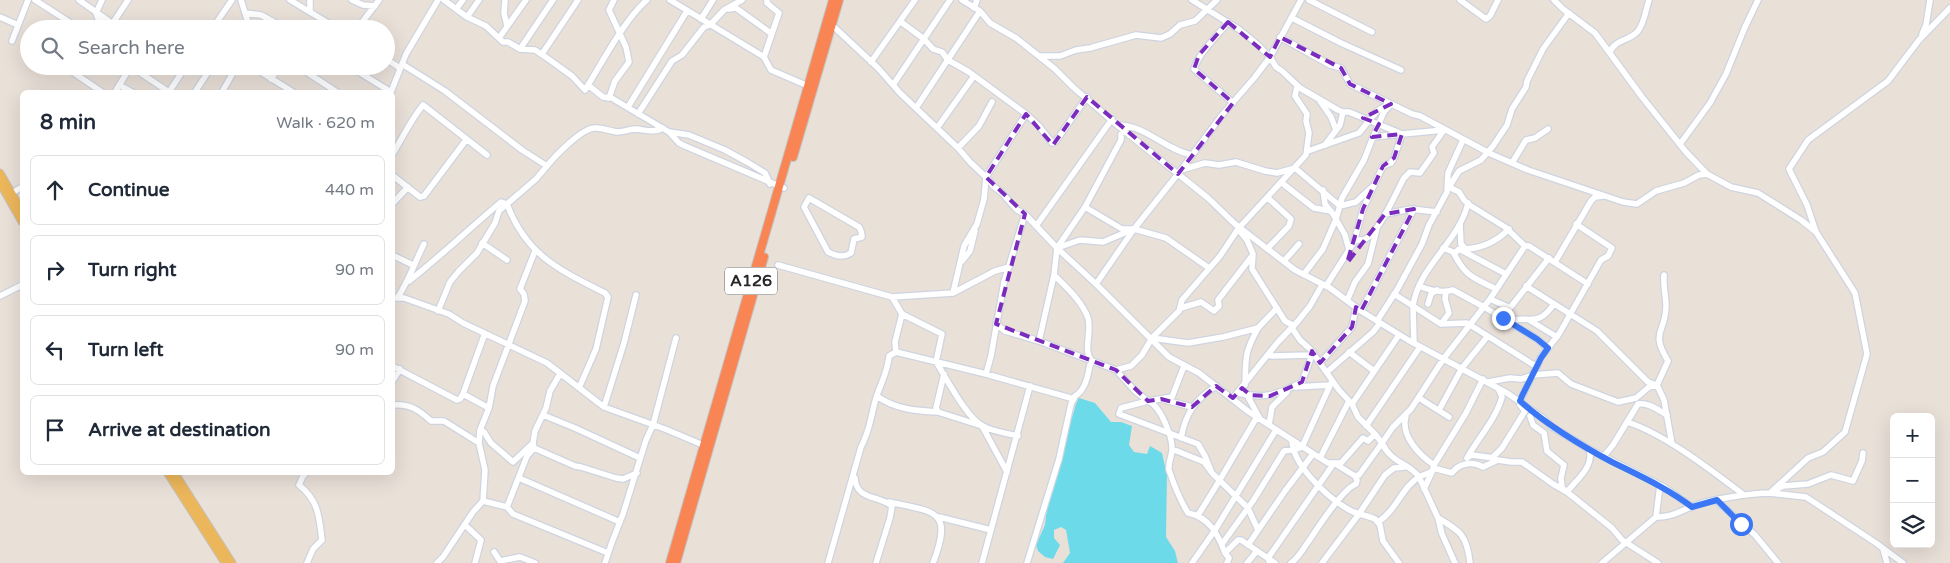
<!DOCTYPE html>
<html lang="en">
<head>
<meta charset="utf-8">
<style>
	body { margin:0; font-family:"Varela Round",sans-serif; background:#f2f2f3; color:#1f2937 }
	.controls { position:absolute; right:15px; bottom:15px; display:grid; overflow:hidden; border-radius:8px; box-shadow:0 5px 20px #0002 }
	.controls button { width:45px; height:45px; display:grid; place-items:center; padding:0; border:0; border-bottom:1px solid #e0e1e3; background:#fff; color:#1f2937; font:25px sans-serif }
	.stop { position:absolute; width:15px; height:15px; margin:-11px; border:4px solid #3b76f4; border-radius:50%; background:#fff }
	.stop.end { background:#3b76f4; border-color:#fff; box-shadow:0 1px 5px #0008 }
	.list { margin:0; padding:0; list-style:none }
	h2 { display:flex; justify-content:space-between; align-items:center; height:65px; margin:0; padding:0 20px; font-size:21px }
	h2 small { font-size:16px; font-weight:400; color:#747a83 }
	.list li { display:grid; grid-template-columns:32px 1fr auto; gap:15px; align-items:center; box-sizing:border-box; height:70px; margin:0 10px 10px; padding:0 10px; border:1px solid #e0e1e3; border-radius:8px }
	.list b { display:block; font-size:19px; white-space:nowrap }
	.list em { font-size:16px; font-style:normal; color:#747a83 }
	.icon { flex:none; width:28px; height:28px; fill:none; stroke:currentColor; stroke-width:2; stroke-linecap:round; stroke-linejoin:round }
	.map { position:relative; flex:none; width:1950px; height:563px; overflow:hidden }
	.search { position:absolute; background:#fff; box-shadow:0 5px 20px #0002; left:20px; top:20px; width:375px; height:55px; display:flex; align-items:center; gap:12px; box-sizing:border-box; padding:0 18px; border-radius:28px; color:#747a83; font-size:19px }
	.panel { position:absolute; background:#fff; box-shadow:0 5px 20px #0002; left:20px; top:90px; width:375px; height:385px; border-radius:8px }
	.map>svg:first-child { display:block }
	.water { fill:#6ddaea }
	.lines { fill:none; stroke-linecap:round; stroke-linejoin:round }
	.minor-casing { stroke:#ced4e0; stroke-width:8 }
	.major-casing { stroke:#c3c3c3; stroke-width:9 }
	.highway-casing { stroke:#c3c3c3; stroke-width:10 }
	.minor { stroke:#fff; stroke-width:5.5 }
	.major { stroke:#ecb65b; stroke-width:7 }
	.highway { stroke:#f98554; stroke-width:8 }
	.route { stroke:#3b76f4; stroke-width:6 }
	.marked { fill:none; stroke:#7b2cbf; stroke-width:4; stroke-dasharray:10 6; stroke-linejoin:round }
	.labels { text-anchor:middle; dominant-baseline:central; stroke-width:4; stroke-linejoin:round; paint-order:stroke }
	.shield { fill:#fff; stroke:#686868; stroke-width:1 }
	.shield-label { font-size:16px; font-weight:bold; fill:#272727 }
</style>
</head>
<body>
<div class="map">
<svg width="1950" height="563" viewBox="0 0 1950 563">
	<rect width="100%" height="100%" fill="#e9e0d8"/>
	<!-- water -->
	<path class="water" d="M1079,398L1095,403L1111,422H1121L1132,426L1129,445L1134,452L1147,454L1150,446L1162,453L1167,475L1166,537L1175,551L1178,563H1063L1070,553L1066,530L1061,527L1054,530V538L1060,545L1053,559L1045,557L1038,551L1036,545L1045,525L1047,507L1057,476L1070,421C1075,413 1074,405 1079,398Z"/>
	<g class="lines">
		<!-- minor casing -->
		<g class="minor-casing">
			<path id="minor" d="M35,0L80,29
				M79,0L113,24
				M102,0L96,13L102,29
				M241,0L250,29
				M290,0L338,29
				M310,0V12
				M352,0L363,5L375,6
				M444,0L467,17L486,26L503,42H508L520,49L535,50L547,58L572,76L585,90C602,63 624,20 647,0
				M505,0L504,13L507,26
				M670,0L764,57
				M767,0V3L779,13L764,57L771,70L808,86
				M962,0L980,11L990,23L1016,38L1055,69L1074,88L1117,125L1208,198L1235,224L1295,270L1330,288L1361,311L1408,340L1507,393L1543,418L1552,427L1589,449L1664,487L1692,507
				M1192,0L1240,30L1257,44L1270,57L1276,67L1282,71L1300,88L1338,110L1343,112H1349L1402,134L1444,130
				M1309,0L1372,32
				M1460,0L1486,19L1490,16L1498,0
				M1554,0L1563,9L1595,33L1642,97L1686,152L1707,174L1731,187L1758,193L1801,220L1816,232
				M974,8L977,0
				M456,9L463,0
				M729,9L736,8L772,34
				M245,13L261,15L287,29
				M1569,13L1543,49L1527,81L1526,87L1512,109L1507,125L1493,146L1481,160L1459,171L1449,187L1459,192L1464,200L1471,206L1505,227L1525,246H1529L1588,284
				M0,17L18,25
				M467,17L479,0
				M1292,18L1341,43L1401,70
				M701,19L713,0
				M901,22L924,39L933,49L942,52L948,60L969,72L1026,114L1039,126L1052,143L1056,141L1087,97
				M1228,22C1216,38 1200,51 1194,69L1233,103
				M832,25L878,68L900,93L958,148L970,162L990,181L993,186L1001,192L1017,210L1025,214L1057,248
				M109,29L128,0
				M212,29L232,0
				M357,29L379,0
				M1922,34L1926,25L1930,0
				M1280,37L1330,65L1341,68L1350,84L1412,114L1420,116L1491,154L1528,170L1623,202L1637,204L1656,191L1684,183L1699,175L1707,174
				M499,38L526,0
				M12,41L28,0
				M520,49L553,0
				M1610,52C1615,39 1630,41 1638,31C1644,24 1646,9 1649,0
				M542,54L578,0
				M1040,56H1060L1076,50L1090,48L1136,35L1161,38L1170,34L1180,25L1195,21L1217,0
				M386,59L400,68
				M871,62L915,0
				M402,64L445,91L522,150L547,166C555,156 581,129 594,128C602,127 609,131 617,132C624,132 630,129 636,129C646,130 654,133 663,128
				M70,66L74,73L102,92
				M130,66L169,92
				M170,66L180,74
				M251,66L293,92
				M297,66L337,92
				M349,66L391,92
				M271,79L280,66
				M119,85L132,92
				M588,85L603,97L609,98L615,81L629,62L626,47L609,10L614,0
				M893,85L950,0
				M115,92L131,66
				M169,92L186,66
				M195,92L212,66
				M222,92L237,66
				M391,92L406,54L438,0
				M610,97L669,132L689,135L725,150L747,162L765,173L770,184
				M1320,101L1331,117L1336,130
				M628,107L687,11
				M916,108L980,11
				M638,114L672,61L682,55L704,27L710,25L724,10L742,0
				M1117,125C1146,125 1165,150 1192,155
				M937,128L974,76
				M669,132L679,143L685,146L784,188
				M1680,144L1710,103L1726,74L1745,27L1758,0
				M1325,145L1340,125L1343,112
				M958,148L979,126L992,102
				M1308,151L1359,133L1377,111L1386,106
				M392,155C403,137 410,121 423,105L487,155
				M1512,163L1526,140L1535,138L1548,129
				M1295,168L1340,206
				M1181,170L1205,163L1219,165L1236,162L1265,171L1277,173L1295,168
				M392,175L420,197L424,196L466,140
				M1282,183L1314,208L1331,211
				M1323,190L1325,204L1333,214L1345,235L1349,250
				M12,193L22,187
				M809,198L859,227L861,231L862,237L854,239L851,253C843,258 836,256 828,252L804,207Z
				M392,204L408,187
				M507,204C526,255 559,270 605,293L608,297L596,349L579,388
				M1340,206L1356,202L1372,187
				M1085,207L1122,229H1134L1166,238L1209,268
				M1025,214L1004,282L991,356L986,374L1074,399
				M1385,214L1411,209L1437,212
				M1460,224L1461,244L1466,249C1483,248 1497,241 1509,229
				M1036,226L1112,119
				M1238,229L1247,240L1253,254L1252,269L1285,321L1294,326
				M1355,240C1357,240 1360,240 1363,240C1378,236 1396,192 1404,178L1410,172L1420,173L1434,153L1432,147L1444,130
				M482,243L507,260
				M1057,248L1085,207L1121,140V134L1125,130
				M1057,248L1080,240L1103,242L1129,231
				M1443,248L1453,252C1466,277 1472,277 1496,289
				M1267,249L1289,226L1291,219L1268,198
				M1454,254L1459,249L1506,274
				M392,255L413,265
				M962,261L970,251L975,231
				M1284,261L1299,244
				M1555,262L1591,201L1595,197L1604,196
				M778,265L892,297L902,314L895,342L896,352L986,374
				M1009,267L995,271L953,293L964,246L977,224L984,199L986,177L1026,114
				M1304,274L1323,249L1336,219L1342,198L1364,160L1373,137
				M1054,275L1039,341L1116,370L1131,366L1142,355L1152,338L1179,311L1182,300L1220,256L1238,229L1306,155L1309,133L1306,121L1307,114L1295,96L1297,86
				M409,281C441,256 470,228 501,202L507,204
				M1096,284L1169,357L1199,373L1249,412L1320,458L1328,463H1341L1363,438L1368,441L1375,434L1382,443L1393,427L1411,409L1444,358L1490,299L1525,246
				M1326,286L1354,242L1363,209L1383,166L1391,163L1394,158L1402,134L1373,137L1384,112L1391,104
				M1419,286C1429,290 1443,293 1453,290L1484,307L1537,339L1548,348
				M1526,286L1597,331L1648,382L1657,385L1668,361C1650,331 1665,334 1666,307C1666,295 1663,288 1664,275
				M1394,294L1413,306C1418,267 1459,242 1468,203
				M0,296L22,285
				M398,297C409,280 415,262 424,244
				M892,297L953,293
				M392,298H404L449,314L463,323L547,363L604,407L665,429L703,445
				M1490,299L1510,308L1549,258
				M1347,301L1355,282L1368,264L1377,228
				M1428,304L1431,294L1437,290
				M1181,308L1201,302L1214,311L1219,306L1218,300L1252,256
				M438,311L450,282L459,271L477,253L495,223L499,211L536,179L547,166
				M1361,311L1414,209
				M902,314L942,334L936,362C946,377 967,419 983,426C993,432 1007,433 1018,436
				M1529,320L1557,337
				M1377,321L1397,290L1422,244L1429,225L1447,192L1448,173L1463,140
				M1507,321C1528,315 1538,328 1553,305
				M996,324L1005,331L1039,341
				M1441,324L1449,313L1445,299L1446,292
				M1292,328L1300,340L1310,349L1339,390L1352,404L1358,417L1375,434
				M485,333L463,394L489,408
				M1152,338L1188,343L1223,337L1258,328L1277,308
				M1414,343L1413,306L1441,324L1467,323L1537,367
				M1349,352L1374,371
				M1268,355L1272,356L1311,355
				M1320,363L1352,327L1356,307
				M392,366L457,400L460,399L463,394
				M1184,366L1172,397L1148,401C1161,406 1173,438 1172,451C1171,458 1168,464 1169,470C1174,485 1180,500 1188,513C1209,517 1218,534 1225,553L1238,540H1241L1275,563
				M1116,370L1135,391L1148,401L1121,408L1119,414L1198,444L1205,456L1212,473
				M1327,372L1373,332L1380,323
				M944,374L936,408L938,412L982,426L1007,472
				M1532,375L1558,373L1571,384L1618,402L1636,398L1649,387L1657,385L1664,400L1672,444
				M392,382L400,369
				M1488,382L1510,378L1521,379L1531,376
				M1245,385C1246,357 1244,354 1258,328
				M1296,387L1330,385
				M1238,393C1265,399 1277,395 1302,382L1313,352
				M1247,395L1259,417
				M877,396C894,409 917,411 938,412
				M1233,398L1278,342L1298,321L1310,306L1322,285
				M1419,398L1449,417
				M1161,399L1192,407
				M1520,401L1541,357L1559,334L1601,260L1608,256L1612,248L1576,224
				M1352,404L1399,335
				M392,405C409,403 419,410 431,421H444L479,443
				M604,407L624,343L636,295
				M1439,410L1462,368L1487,337
				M543,415L575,428L640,458
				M1406,416C1400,435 1419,455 1434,465L1466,413L1483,379
				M1530,416L1533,425L1544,433L1547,451L1564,465L1561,478L1562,488L1612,528L1622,540L1658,563
				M1627,422C1665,434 1712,471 1744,495
				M1269,425L1272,407L1287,392
				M1366,426L1420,347
				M480,430L484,432L491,443L513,462L533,443L535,431L546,408L550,391L560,374
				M1181,438C1186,412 1195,400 1216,386
				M1292,440C1292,464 1326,496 1346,508C1354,514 1366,515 1375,519L1380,525L1383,541L1399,563
				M533,443L534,448L575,466L581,467L616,478L623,479L637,473
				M1172,449L1204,462L1212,473L1248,508L1258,530
				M1863,453L1862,461L1853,481L1831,475L1808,484L1783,486L1770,493L1806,497L1876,543L1903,563
				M1603,457L1613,445L1638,404C1648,402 1658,410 1667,415
				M1320,458L1349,401
				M1467,458C1478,438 1496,419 1502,397L1498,388
				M1467,458L1472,455L1494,458
				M1492,458L1502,448L1525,411L1520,405
				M1433,468L1452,473C1459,463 1472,461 1483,467L1498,460L1511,462H1522L1553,484L1567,492C1577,479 1595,466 1589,449
				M307,472L303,476L299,485C319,501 319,517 322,540L313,549L307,563
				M1355,476L1359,475L1382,443C1392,464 1408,462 1419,477L1438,518L1442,534L1455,563
				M519,478L620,522
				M855,478C856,500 878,495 892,506L890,518L876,563
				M1424,489L1432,472
				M483,501L507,507L527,456L534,448
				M1717,501L1755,535L1778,563
				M889,502C934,512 954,509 933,563
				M507,507L513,514L608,553
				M1198,515C1219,483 1237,450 1257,417
				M939,517L991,530
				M1656,517L1660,485
				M1438,518C1461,531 1467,536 1470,563
				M1378,522C1396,511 1402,487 1419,477C1424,474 1428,475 1433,470
				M465,525L481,540L475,563
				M1222,544L1253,501L1284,451L1297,449L1302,447L1332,381
				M1248,545L1285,491L1313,454
				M1883,549L1887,563
				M494,552L500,561L520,557L535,563
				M1225,553L1229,558L1227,563
				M1269,561L1268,558L1275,548L1334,463
				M437,563L443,557L473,512L483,501L485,470L479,443L480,430L489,408L493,386L525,301L524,294L520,289L535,251
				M605,563L612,542L623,514L646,440L653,425L676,338
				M828,563L861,447C870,431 871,415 876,398C881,383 888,371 889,356L896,352
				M982,563L1030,386
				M1027,563L1059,459L1071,404L1075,396C1087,389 1088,373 1091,360C1083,350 1092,331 1088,318C1082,301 1066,287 1054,275L1057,248L1096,284L1134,229L1181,170L1222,115L1255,77L1270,57L1301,0
				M1192,563L1215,530L1276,430
				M1247,563L1257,551
				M1291,563C1297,559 1302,551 1306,545C1316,531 1341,490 1356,484L1357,480L1355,476L1334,463
				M1322,563L1359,514L1385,475L1394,468L1405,467
				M1602,563L1656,517C1671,518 1682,510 1696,505C1712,499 1753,493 1770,493L1808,458L1823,452L1845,432L1867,354L1855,293L1816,232L1807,205L1789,169L1808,140L1888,81L1919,40L1950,8"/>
		</g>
		<!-- major casing -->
		<g class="major-casing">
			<path id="major" d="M0,173L22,211
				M0,183L22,222
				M167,472L225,563
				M174,472L232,563"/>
		</g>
		<!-- highway casing -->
		<g class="highway-casing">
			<path id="highway" d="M793,157L839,0
				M670,563L833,0
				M676,563L764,257"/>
		</g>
		<!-- minor -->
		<use href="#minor" class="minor"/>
		<!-- major -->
		<use href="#major" class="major"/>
		<!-- highway -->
		<use href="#highway" class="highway"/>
	</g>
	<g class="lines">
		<!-- route -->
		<path class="route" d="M1503,318L1537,339L1548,348L1541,358L1522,396L1520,401C1547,425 1580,445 1612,462C1640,476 1667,488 1692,507L1717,500L1741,524"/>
	</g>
	<!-- marked area -->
	<path class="marked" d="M1228,22L1270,57L1280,37L1341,68L1350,84L1391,104L1363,118L1379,124L1372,137L1402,134L1394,158L1383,166L1363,209L1347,263L1385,214L1414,209L1361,311L1356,307L1352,327L1320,363L1312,351L1302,382L1270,396L1250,395L1242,388L1233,398L1216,386L1192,407L1161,399L1148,401L1116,370L996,324L1025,214L986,177L1026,114L1053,145L1087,97L1178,174L1233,103L1194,69L1199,55Z"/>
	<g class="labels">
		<!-- shield labels -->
		<rect class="shield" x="725" y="267.5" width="52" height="27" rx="4"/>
		<g class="shield-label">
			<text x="751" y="281">A126</text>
		</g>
	</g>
</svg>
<div class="controls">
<button>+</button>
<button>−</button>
<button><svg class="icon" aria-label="layers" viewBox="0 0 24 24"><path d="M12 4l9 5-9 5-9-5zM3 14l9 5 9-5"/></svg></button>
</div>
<div class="stop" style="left:1741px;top:524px"></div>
<div class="stop end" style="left:1503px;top:318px"></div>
<div class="search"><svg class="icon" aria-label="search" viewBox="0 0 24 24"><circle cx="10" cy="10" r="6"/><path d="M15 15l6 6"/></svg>Search here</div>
<section class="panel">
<h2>8 min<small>Walk · 620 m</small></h2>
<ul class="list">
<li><svg class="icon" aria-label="ahead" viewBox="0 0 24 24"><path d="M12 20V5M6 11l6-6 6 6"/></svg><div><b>Continue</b></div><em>440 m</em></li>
<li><svg class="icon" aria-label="right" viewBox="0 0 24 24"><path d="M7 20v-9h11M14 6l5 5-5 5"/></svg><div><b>Turn right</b></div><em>90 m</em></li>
<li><svg class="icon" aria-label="left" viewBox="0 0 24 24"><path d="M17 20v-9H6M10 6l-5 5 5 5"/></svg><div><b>Turn left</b></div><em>90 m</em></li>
<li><svg class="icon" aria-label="arrive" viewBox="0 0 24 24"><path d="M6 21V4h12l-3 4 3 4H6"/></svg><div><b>Arrive at destination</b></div></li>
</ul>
</section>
</div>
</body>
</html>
